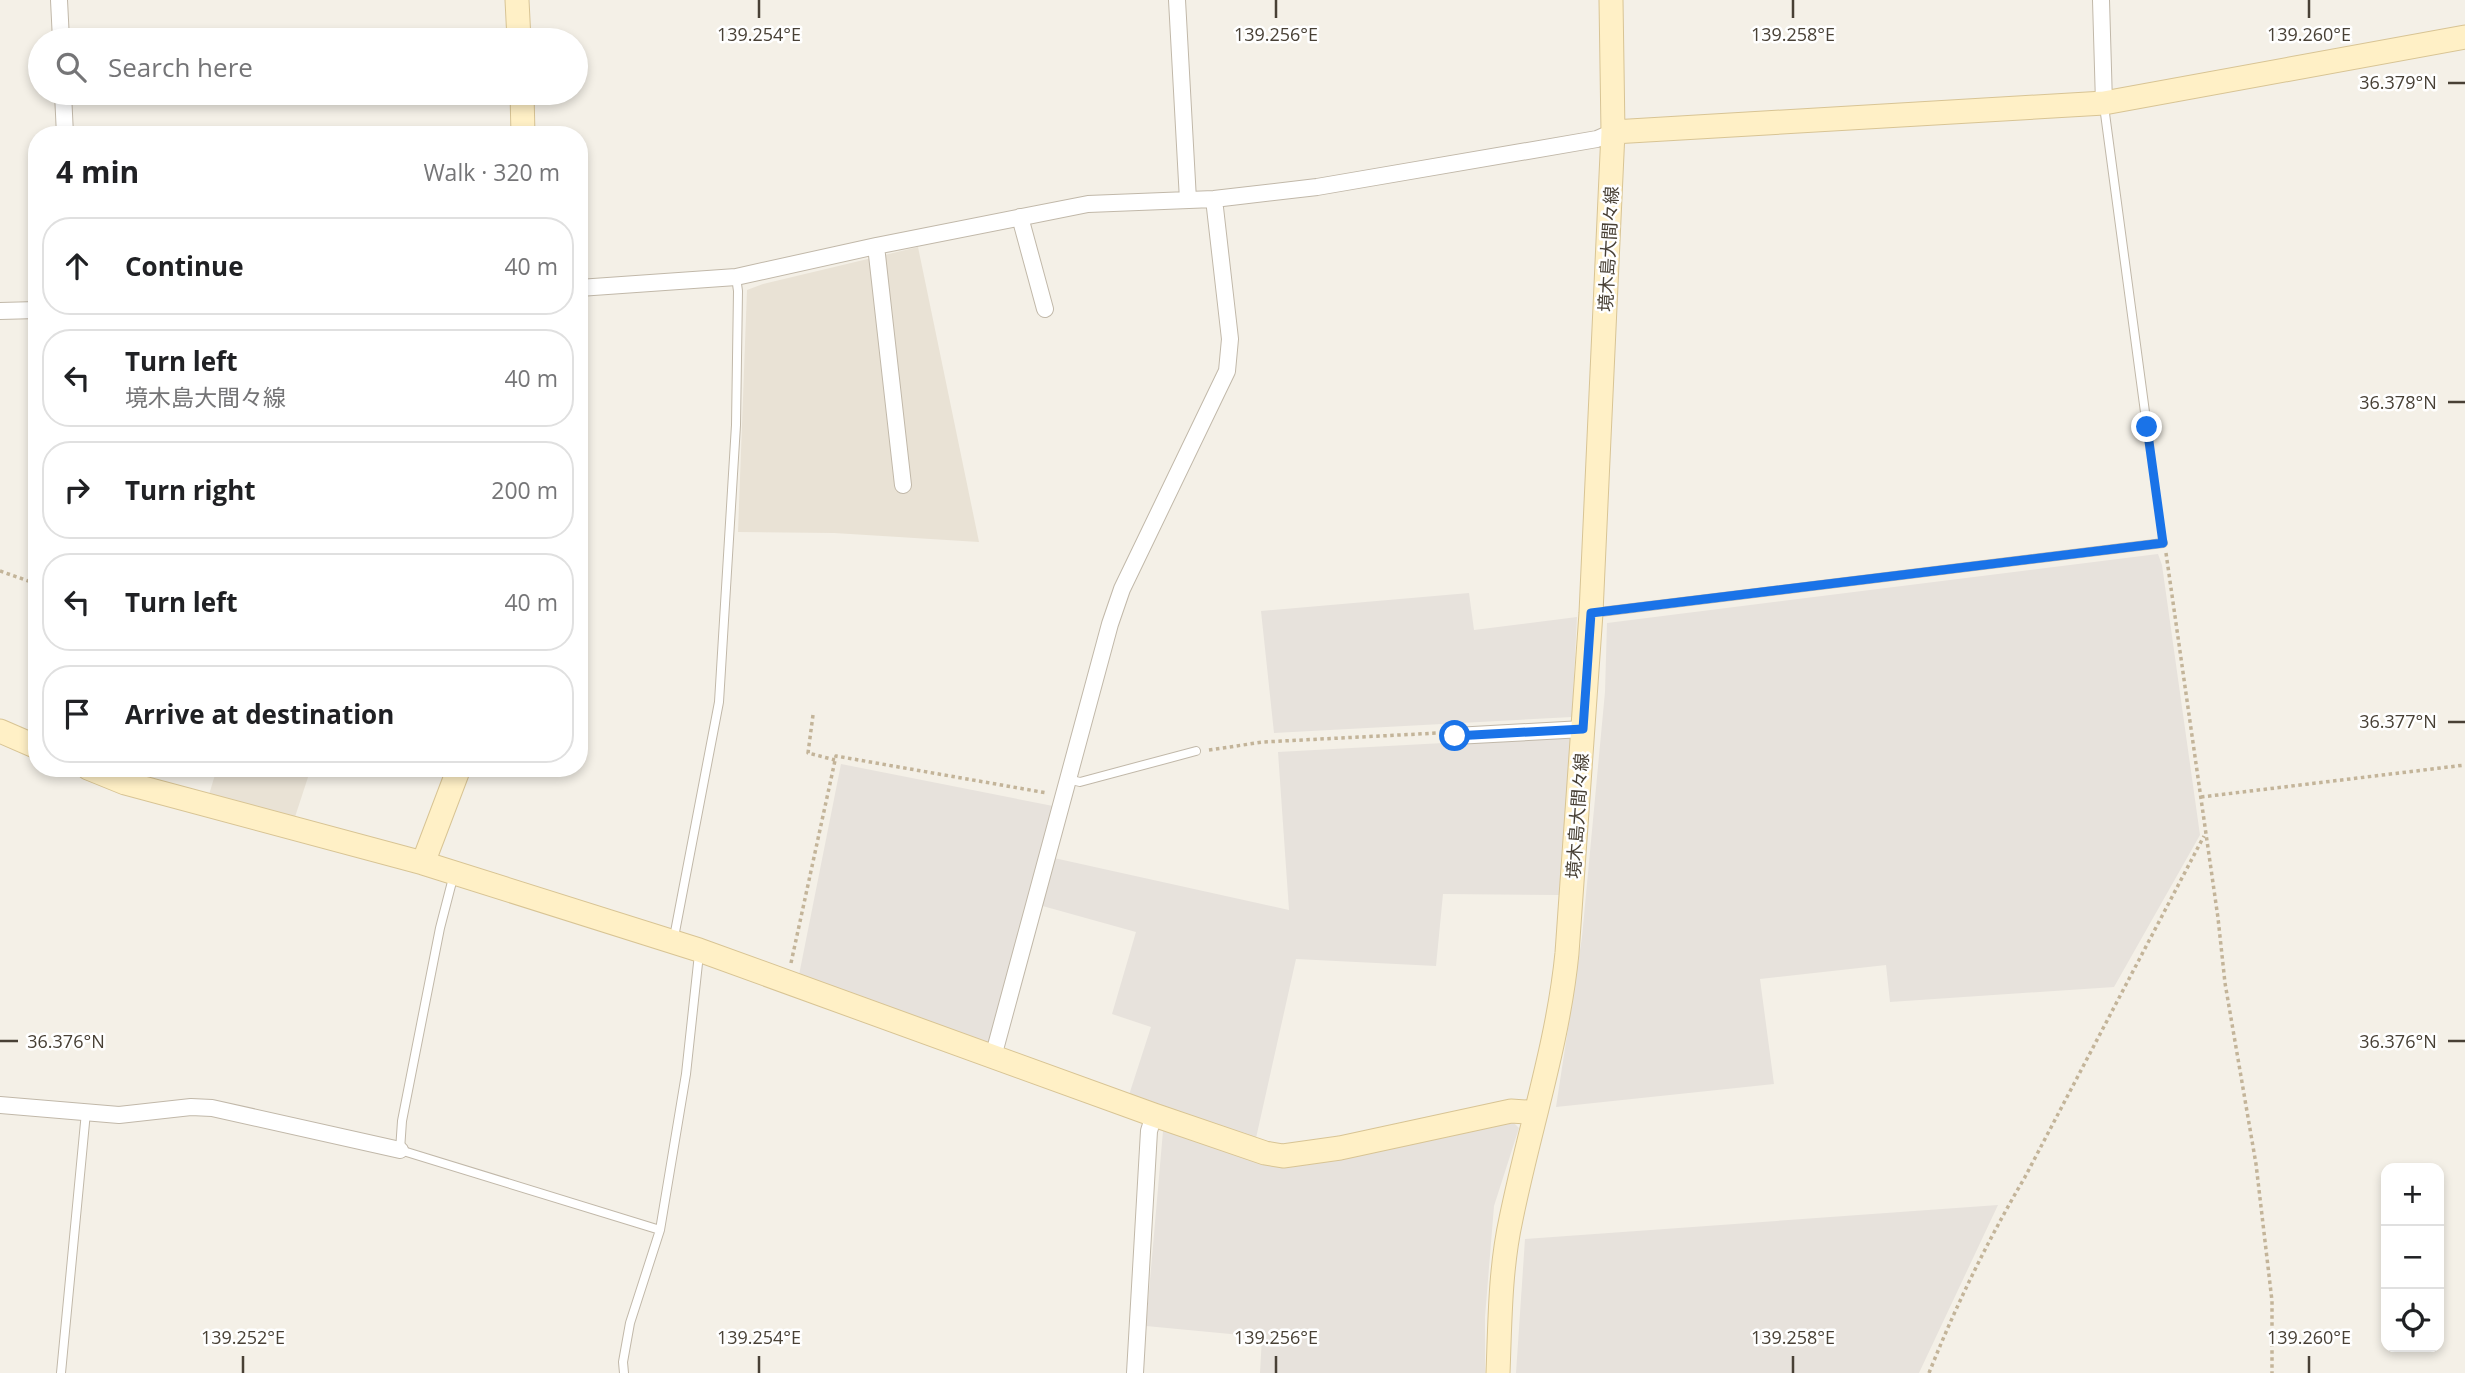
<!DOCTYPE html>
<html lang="en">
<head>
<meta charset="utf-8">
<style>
	body { margin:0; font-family:"Open Sans","Noto Sans JP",sans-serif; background:#f2f2f2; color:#202124 }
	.controls { position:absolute; right:21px; bottom:21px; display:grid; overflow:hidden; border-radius:14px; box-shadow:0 4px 10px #0003 }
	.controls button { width:63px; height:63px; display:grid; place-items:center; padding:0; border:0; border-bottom:2px solid #e0e0e0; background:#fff; color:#202124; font:35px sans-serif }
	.stop { position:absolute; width:21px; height:21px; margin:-16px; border:5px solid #1a73e8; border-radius:50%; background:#fff }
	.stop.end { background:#1a73e8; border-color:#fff; box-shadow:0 2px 7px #0008 }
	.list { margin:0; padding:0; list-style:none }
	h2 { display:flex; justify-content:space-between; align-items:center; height:91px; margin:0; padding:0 28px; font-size:30px }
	h2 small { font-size:23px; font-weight:400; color:#757577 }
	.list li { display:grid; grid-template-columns:46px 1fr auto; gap:21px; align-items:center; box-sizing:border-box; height:98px; margin:0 14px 14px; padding:0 14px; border:2px solid #e0e0e0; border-radius:28px }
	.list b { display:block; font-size:26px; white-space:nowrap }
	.list p { margin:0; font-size:23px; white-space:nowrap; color:#757577 }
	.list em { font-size:23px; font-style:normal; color:#757577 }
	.icon { flex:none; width:38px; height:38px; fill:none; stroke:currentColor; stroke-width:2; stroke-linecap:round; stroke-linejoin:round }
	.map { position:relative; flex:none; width:2465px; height:1373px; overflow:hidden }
	.search { position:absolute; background:#fff; box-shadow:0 4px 10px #0003; left:28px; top:28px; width:560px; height:77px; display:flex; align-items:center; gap:18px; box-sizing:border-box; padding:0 24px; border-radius:38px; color:#757577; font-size:26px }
	.panel { position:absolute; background:#fff; box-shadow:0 4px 10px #0003; left:28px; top:126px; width:560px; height:651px; border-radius:28px }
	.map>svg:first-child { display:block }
	.residential { fill:#e9e2d5 }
	.industrial { fill:#e7e2dc }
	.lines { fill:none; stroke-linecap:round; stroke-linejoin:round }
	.lane-casing { stroke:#c1b8a9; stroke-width:10 }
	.street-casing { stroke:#c1b8a9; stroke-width:18 }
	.secondary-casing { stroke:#d8c494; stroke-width:25 }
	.path { stroke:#c3b499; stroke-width:3.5; stroke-dasharray:3.5 3.5; stroke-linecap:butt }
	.lane { stroke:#fff; stroke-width:8 }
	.street { stroke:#fff; stroke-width:16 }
	.secondary { stroke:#fff0c6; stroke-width:23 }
	.route { stroke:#1a73e8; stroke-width:9 }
	.ticks { fill:none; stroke:#484035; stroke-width:2.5 }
	.labels { text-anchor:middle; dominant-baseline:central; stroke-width:5; stroke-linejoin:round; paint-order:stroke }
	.street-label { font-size:18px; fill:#484035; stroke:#fff }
	.ticks-label { font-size:18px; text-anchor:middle; fill:#484035; stroke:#fff; stroke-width:5; stroke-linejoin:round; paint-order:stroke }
</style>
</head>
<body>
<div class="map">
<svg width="2465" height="1373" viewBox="0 0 2465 1373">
	<rect width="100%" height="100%" fill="#f4f0e7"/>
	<!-- residential -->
	<path class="residential" d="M918,247L979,542L834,533L738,532L747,290L763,284Z
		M217,768H311L294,820L208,798Z"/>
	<!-- industrial -->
	<path class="industrial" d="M2158,554L2162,565L2200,835L2114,987L1890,1002L1886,965L1760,979L1774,1084L1556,1107L1582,937L1605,692L1607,623Z
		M1469,593L1474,630L1577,617L1572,717L1274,733L1261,611Z
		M1571,736L1559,895L1443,894L1436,966L1296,959L1256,1138L1129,1095L1151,1027L1112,1014L1136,932L1039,905L1054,858L1289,910L1278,752Z
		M841,764L1053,806L987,1047L799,975Z
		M1513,1122L1519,1128L1494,1206L1485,1317V1373H1260L1262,1337L1146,1326L1163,1131L1271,1165L1316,1163Z
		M1998,1205L1919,1373H1516L1525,1239Z"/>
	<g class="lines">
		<!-- lane casing -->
		<g class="lane-casing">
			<path id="lane" d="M2104,106L2147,427
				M1592,613L2163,543
				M1067,779L1080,782L1196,751
				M454,874L440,928L402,1121L400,1150L660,1230
				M671,941L675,932L719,702L736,425L738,291L736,277
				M61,1373L86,1112
				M624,1373L623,1362L630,1323L660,1230L686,1074L699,954"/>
		</g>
		<!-- street casing -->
		<g class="street-casing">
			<path id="street" d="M59,0L61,40
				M1177,0L1188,200
				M2101,0L2104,103
				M63,93L65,135
				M1020,217L1045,309
				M876,246L903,485
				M579,288L736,277L876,246L1088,204L1214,199L1317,187L1597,139L1613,132
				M0,311L37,310
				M1455,736L1583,729
				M993,1057L1110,624L1122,589L1227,371L1230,339L1214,199
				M0,1105L119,1115L191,1107L212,1108L400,1150
				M1135,1373L1149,1131L1154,1115"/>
		</g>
		<!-- secondary casing -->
		<g class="secondary-casing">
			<path id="secondary" d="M517,0L519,40
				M522,93L523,135
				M1613,132L2104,103L2465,37
				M0,731L37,747
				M88,768L125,783L423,863L699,950L1154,1115L1265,1153L1283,1156L1340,1148L1511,1111L1527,1112L1535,1115
				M423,863L459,768
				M1498,1373C1500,1322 1500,1269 1511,1219C1529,1130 1558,1044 1567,953L1591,613L1613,132L1611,0"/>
		</g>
		<!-- path -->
		<path class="path" d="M2149,439L2161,532
			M2166,553L2218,918L2225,983L2256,1164L2272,1301V1373
			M0,571L37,584
			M813,715L808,753L835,760
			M1209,750L1263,742L1438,733
			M2201,797L2465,765
			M791,963L836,756L1047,793
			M1929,1373C1956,1305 1988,1240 2025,1177L2204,836"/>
		<!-- lane -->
		<use href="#lane" class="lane"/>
		<!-- street -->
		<use href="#street" class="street"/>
		<!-- secondary -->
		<use href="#secondary" class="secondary"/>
	</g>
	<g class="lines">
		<!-- route -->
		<path class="route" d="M1455,736L1583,729L1591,613L2163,543L2147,427"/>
	</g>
	<!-- ticks -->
	<path class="ticks" d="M759,0V18M1276,0V18M1793,0V18M2309,0V18M2448,83H2465M2448,402H2465M2448,722H2465M0,1041H18M2448,1041H2465M243,1356V1373M759,1356V1373M1276,1356V1373M1793,1356V1373M2309,1356V1373"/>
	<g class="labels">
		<!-- street labels -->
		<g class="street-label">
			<text transform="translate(1608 249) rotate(-87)">境木島大間々線</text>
			<text transform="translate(1577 816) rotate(-86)">境木島大間々線</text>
		</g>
	</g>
	<g class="ticks-label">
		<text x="759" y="41">139.254°E</text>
		<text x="1276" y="41">139.256°E</text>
		<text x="1793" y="41">139.258°E</text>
		<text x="2309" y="41">139.260°E</text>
		<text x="2398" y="89">36.379°N</text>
		<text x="2398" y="409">36.378°N</text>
		<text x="2398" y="728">36.377°N</text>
		<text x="66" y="1048">36.376°N</text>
		<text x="2398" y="1048">36.376°N</text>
		<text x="243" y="1344">139.252°E</text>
		<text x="759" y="1344">139.254°E</text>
		<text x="1276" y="1344">139.256°E</text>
		<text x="1793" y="1344">139.258°E</text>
		<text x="2309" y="1344">139.260°E</text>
	</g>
</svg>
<div class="controls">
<button>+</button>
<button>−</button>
<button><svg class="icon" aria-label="locate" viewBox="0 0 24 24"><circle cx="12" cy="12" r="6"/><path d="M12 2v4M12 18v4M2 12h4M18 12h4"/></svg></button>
</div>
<div class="stop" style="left:1455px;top:736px"></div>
<div class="stop end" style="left:2147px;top:427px"></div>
<div class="search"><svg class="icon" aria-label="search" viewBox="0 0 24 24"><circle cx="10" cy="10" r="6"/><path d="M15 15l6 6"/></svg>Search here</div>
<section class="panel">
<h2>4 min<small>Walk · 320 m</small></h2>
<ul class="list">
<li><svg class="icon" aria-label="ahead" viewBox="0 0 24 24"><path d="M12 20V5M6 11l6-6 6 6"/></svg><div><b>Continue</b></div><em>40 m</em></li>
<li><svg class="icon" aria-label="left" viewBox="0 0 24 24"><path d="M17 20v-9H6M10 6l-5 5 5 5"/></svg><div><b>Turn left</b><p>境木島大間々線</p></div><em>40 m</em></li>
<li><svg class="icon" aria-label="right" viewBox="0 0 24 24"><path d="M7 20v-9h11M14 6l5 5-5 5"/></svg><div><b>Turn right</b></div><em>200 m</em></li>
<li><svg class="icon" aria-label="left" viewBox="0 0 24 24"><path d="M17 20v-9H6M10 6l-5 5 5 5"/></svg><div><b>Turn left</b></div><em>40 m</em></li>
<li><svg class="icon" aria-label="arrive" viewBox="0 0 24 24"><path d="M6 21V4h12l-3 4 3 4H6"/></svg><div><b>Arrive at destination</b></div></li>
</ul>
</section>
</div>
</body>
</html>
